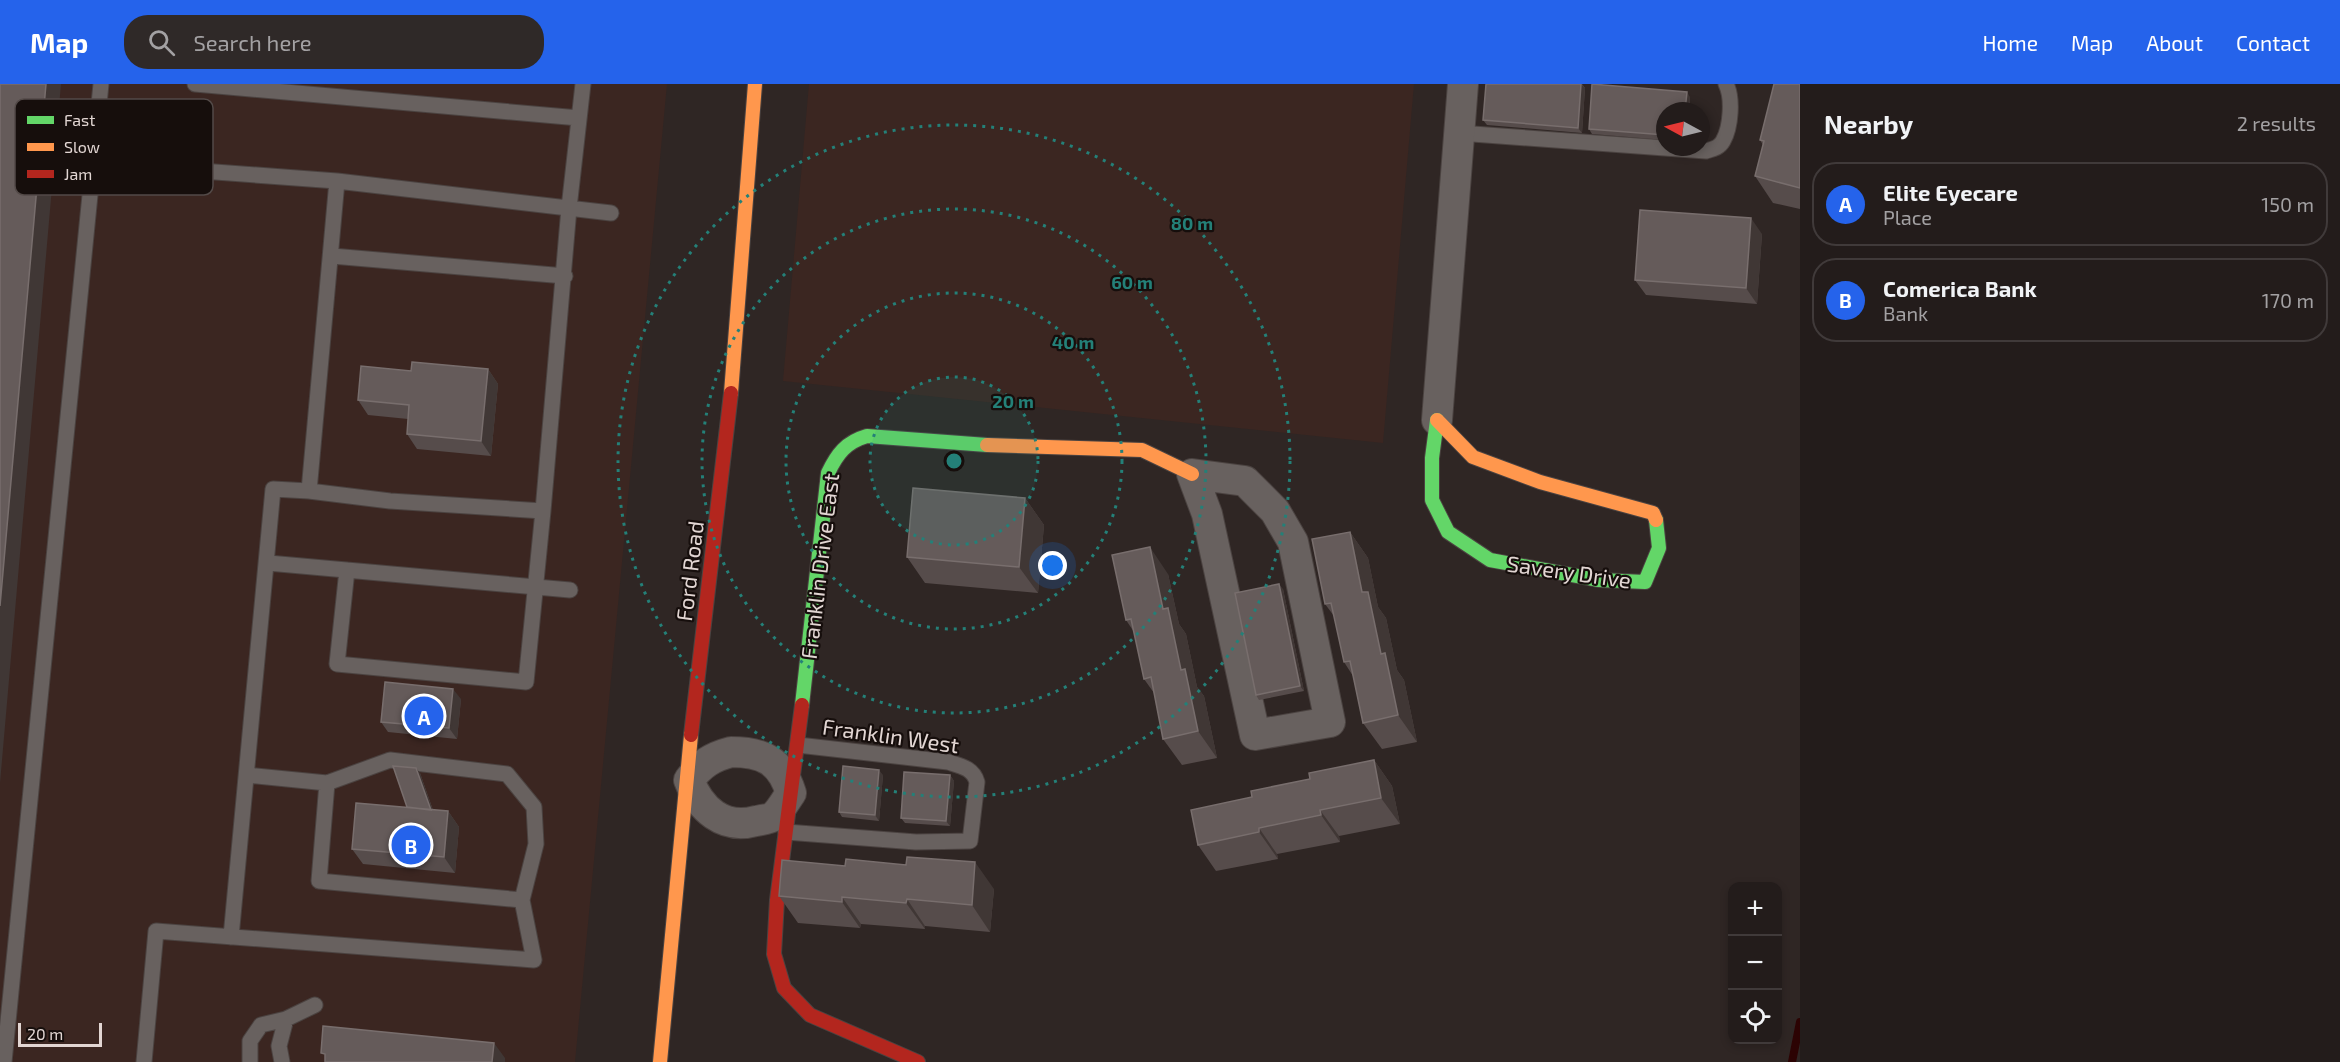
<!DOCTYPE html>
<html lang="en">
<head>
<meta charset="utf-8">
<style>
	body { margin:0; font-family:"Exo 2",sans-serif; background:#2f2928; color:#f1f3f6 }
	.controls { position:absolute; right:18px; bottom:18px; display:grid; overflow:hidden; border-radius:12px; box-shadow:0 3px 9px #0003 }
	.controls button { width:54px; height:54px; display:grid; place-items:center; padding:0; border:0; border-bottom:2px solid #403a3a; background:#231c1b; color:#f1f3f6; font:30px sans-serif }
	.compass { position:absolute; left:1656px; top:18px; width:54px; height:54px; border-radius:50%; background:#231c1b; box-shadow:0 3px 9px #0003; rotate:277deg }
	.scale { position:absolute; left:18px; bottom:15px; width:84px; box-sizing:border-box; padding-left:6px; border:3px solid #e2d6d3; border-top:0; font-size:16px; line-height:21px; white-space:nowrap; color:#e2d6d3; -webkit-text-stroke:4px #160e0c; paint-order:stroke }
	.you { position:absolute; left:1053px; top:482px; width:21px; height:21px; margin:-15px; border:4px solid #fff; border-radius:50%; background:#1a73e8; box-shadow:0 0 0 9px #1a73e833 }
	.badge { display:grid; place-items:center; width:39px; height:39px; border-radius:50%; background:#2563eb; color:#fff; font-size:20px; font-weight:700 }
	.pin { position:absolute; translate:-50% -50%; border:3px solid #fff; box-shadow:0 2px 6px #0006 }
	.list { margin:0; padding:0; list-style:none }
	h2 { display:flex; justify-content:space-between; align-items:center; height:78px; margin:0; padding:0 24px; font-size:26px }
	h2 small { font-size:20px; font-weight:400; color:#a3a1a3 }
	.list li { display:grid; grid-template-columns:39px 1fr auto; gap:18px; align-items:center; box-sizing:border-box; height:84px; margin:0 12px 12px; padding:0 12px; border:2px solid #403a3a; border-radius:24px }
	.list b { display:block; font-size:22px; white-space:nowrap }
	.list p { margin:0; font-size:20px; white-space:nowrap; color:#a3a1a3 }
	.list em { font-size:20px; font-style:normal; color:#a3a1a3 }
	.icon { flex:none; width:33px; height:33px; fill:none; stroke:currentColor; stroke-width:2; stroke-linecap:round; stroke-linejoin:round }
	.map { position:relative; flex:none; width:1800px; height:978px; overflow:hidden }
	header { display:flex; align-items:center; gap:36px; box-sizing:border-box; height:84px; padding:0 30px; background:#2563eb; color:#fff }
	header strong { font-size:28px }
	nav { display:flex; gap:33px; margin-inline-start:auto; font-size:21px }
	.search { width:420px; height:54px; background:#2f2928; display:flex; align-items:center; gap:15px; box-sizing:border-box; padding:0 21px; border-radius:24px; color:#a3a1a3; font-size:22px }
	main { display:flex }
	aside { flex:1; background:#231c1b }
	.map>svg:first-child { display:block }
	.built { fill:#3b2621 }
	.lines { fill:none; stroke-linecap:round; stroke-linejoin:round }
	.stream { stroke:#2c0303; stroke-width:8 }
	.lane-casing { stroke:#4b4341; stroke-width:17 }
	.street-casing { stroke:#4b4341; stroke-width:32 }
	.fast-casing { stroke:#4b4341; stroke-width:16 }
	.slow-casing { stroke:#4b4341; stroke-width:16 }
	.jam-casing { stroke:#4b4341; stroke-width:16 }
	.lane { stroke:#68615f; stroke-width:15 }
	.street { stroke:#68615f; stroke-width:30 }
	.fast { stroke:#63d668; stroke-width:14 }
	.slow { stroke:#ff974d; stroke-width:14 }
	.jam { stroke:#b3261e; stroke-width:14 }
	.wall { fill:#564c4b }
	.shaded-wall { fill:#403735 }
	.building { fill:#655b5a; stroke:#786e6d; stroke-width:1.5 }
	.ring { fill:none; stroke:#248078; stroke-width:3; stroke-dasharray:3 6 }
	.labels { text-anchor:middle; dominant-baseline:central; stroke-width:4.5; stroke-linejoin:round; paint-order:stroke }
	.street-label { font-size:22px; fill:#e2d6d3; stroke:#160e0c }
	.key { fill:#160e0c; stroke:#534a48; stroke-width:1.5 }
	.key-label { font-size:16px; fill:#e2d6d3 }
	.centre { fill:#248078; stroke:#160e0c; stroke-width:3 }
	.ring-label { font-size:18px; text-anchor:middle; font-weight:bold; fill:#248078; stroke:#160e0c; stroke-width:4.5; stroke-linejoin:round; paint-order:stroke }
</style>
</head>
<body>
<header>
<strong>Map</strong>
<div class="search"><svg class="icon" aria-label="search" viewBox="0 0 24 24"><circle cx="10" cy="10" r="6"/><path d="M15 15l6 6"/></svg>Search here</div>
<nav><a>Home</a><a>Map</a><a>About</a><a>Contact</a></nav>
</header>
<main>
<div class="map">
<svg width="1800" height="978" viewBox="0 0 1800 978">
	<rect width="100%" height="100%" fill="#2f2624"/>
	<!-- built -->
	<path class="built" d="M0,0H667L575,978H0Z
		M809,0H1414L1383,359L783,297Z"/>
	<g class="lines">
		<!-- stream -->
		<path class="stream" d="M1792,978L1800,938"/>
		<!-- lane casing -->
		<g class="lane-casing">
			<path id="lane" d="M195,0L579,34
				M1459,49L1706,67C1713,65 1719,64 1723,57C1731,43 1733,14 1726,0
				M93,79L337,97
				M332,172L565,192
				M309,407L390,417L543,427L569,124L583,0
				M268,479L570,506
				M347,486L337,580L526,598L543,427
				M327,699L319,797L522,816
				M786,748L916,758L970,757L977,698C973,684 961,682 948,678L798,661
				M231,853L273,405L309,407L337,97L611,129
				M4,978L101,0
				M144,978L156,847L534,876L522,816L536,760L534,723L507,690L390,676L327,699L247,691
				M250,978V957L261,941L286,935
				M282,978L279,962L286,935L315,921"/>
		</g>
		<!-- street casing -->
		<g class="street-casing">
			<path id="street" d="M1437,336L1463,0
				M1192,390L1245,397L1275,427L1293,458L1330,638L1255,651L1207,430Z
				M731,668C764,668 781,677 791,709C786,716 780,727 774,732C770,735 761,736 756,737C723,746 700,725 689,696C701,680 712,673 731,668Z"/>
		</g>
		<!-- fast casing -->
		<g class="fast-casing">
			<path id="fast" d="M1437,336L1432,374V416L1448,448L1490,476L1599,496L1645,498L1659,464L1656,436
				M802,621L828,389C837,370 846,358 867,352L987,361"/>
		</g>
		<!-- slow casing -->
		<g class="slow-casing">
			<path id="slow" d="M731,309L755,0
				M1437,336L1473,373L1540,398L1653,429L1656,436
				M987,361L1142,366L1192,390
				M660,978L691,651"/>
		</g>
		<!-- jam casing -->
		<g class="jam-casing">
			<path id="jam" d="M802,621L777,816L774,870L784,904L810,931L918,978
				M691,651L731,309"/>
		</g>
		<!-- lane -->
		<use href="#lane" class="lane"/>
		<!-- street -->
		<use href="#street" class="street"/>
		<!-- fast -->
		<use href="#fast" class="fast"/>
		<!-- slow -->
		<use href="#slow" class="slow"/>
		<!-- jam -->
		<use href="#jam" class="jam"/>
	</g>
	<!-- wall -->
	<path class="wall" d="M1486,0H1582L1585,4L1582,49L1487,41L1483,36Z
		M1800,0V125L1773,119L1755,92L1763,61L1760,56Z
		M1690,13L1689,27H1665V56L1592,50L1589,45Z
		M1762,150L1757,220L1646,211L1635,196Z
		M488,285L498,300L491,372L417,365L407,350L408,335L368,331L358,316L411,287Z
		M1025,414L1044,441L1038,509L925,499L907,473Z
		M1350,448L1368,474L1378,523L1386,534L1397,586L1404,596L1417,658L1382,665L1363,639L1353,592L1344,578L1334,532L1325,520Z
		M1168,490L1179,540L1186,550L1197,603L1204,612L1217,674L1182,681L1163,655L1154,609L1144,595L1134,548L1126,536Z
		M1283,505L1304,607L1259,616L1256,611Z
		M461,615L457,655L388,648L381,638Z
		M1374,676L1392,702L1400,740L1339,752L1340,758L1277,770L1278,775L1216,787L1198,761L1252,713Z
		M420,689L433,726L448,727L459,743L455,789L363,780L352,765L407,723Z
		M883,691L879,737L842,733L839,728Z
		M950,691L954,697L950,742L905,739L901,734Z
		M994,805L990,848L925,842V845L861,840L860,844L798,839L779,812Z"/>
	<!-- shaded-wall -->
	<path class="shaded-wall" d="M46,0H61L0,699V522Z
		M1581,0L1585,4L1582,49L1578,44Z
		M1687,8L1690,13L1689,27H1685Z
		M1751,134L1762,150L1757,220L1746,204Z
		M488,285L498,300L491,372L481,357Z
		M1025,414L1044,441L1038,509L1019,483Z
		M1350,448L1368,474L1378,523L1386,534L1397,586L1404,596L1417,658L1398,631L1362,508Z
		M1150,463L1168,490L1179,540L1186,550L1197,603L1204,612L1217,674L1198,647L1163,525Z
		M1279,500L1283,505L1304,607L1300,602Z
		M453,605L461,615L457,655L449,644Z
		M1374,676L1392,702L1400,740L1381,714Z
		M416,684L420,689L438,741L434,735Z
		M879,686L883,691L879,737L875,731Z
		M950,691L954,697L950,742L946,737Z
		M1320,726L1339,752L1340,758L1321,731Z
		M448,727L459,743L455,789L444,773Z
		M1259,744L1277,770L1278,775L1259,748Z
		M975,778L994,805L990,848L972,821Z
		M842,813L861,840L860,844L842,818Z
		M907,815L925,842V845L906,819Z
		M494,959L505,974V978H492Z"/>
	<!-- building -->
	<path class="building" d="M0,0H46L0,522Z
		M1486,0H1581L1578,44L1483,36Z
		M1592,0L1687,8L1685,27H1665V51L1589,45Z
		M1774,0H1800V104L1755,92L1764,57L1760,56Z
		M1640,126L1751,134L1746,204L1635,196Z
		M412,278L488,285L481,357L407,350L409,321L358,316L361,282L411,287Z
		M913,404L1025,414L1019,483L907,473Z
		M1350,448L1362,508H1368L1381,570L1385,569L1398,631L1363,639L1350,577L1344,578L1331,519L1325,520L1312,455Z
		M1150,463L1163,525L1168,524L1181,586L1185,585L1198,647L1163,655L1151,593L1144,595L1131,535L1126,536L1112,471Z
		M1279,500L1300,602L1256,611L1235,509Z
		M385,598L453,605L449,644L381,638Z
		M1374,676L1381,714L1320,726L1321,731L1259,744V748L1198,761L1191,726L1252,713L1251,707L1310,695L1309,689Z
		M393,682L416,684L431,726L407,723Z
		M843,682L879,686L875,731L839,728Z
		M904,688L950,691L946,737L901,734Z
		M356,719L448,727L444,773L352,765Z
		M907,773L975,778L972,821L907,815L906,819L842,813V818L779,812L782,776L845,782L846,775L906,781Z
		M323,942L494,959L492,978H325V970L321,969Z"/>
	<!-- distance rings -->
	<circle cx="954" cy="377" r="84" fill="#248078" fill-opacity=".12"/>
	<g class="ring">
		<circle cx="954" cy="377" r="84"/>
		<circle cx="954" cy="377" r="168"/>
		<circle cx="954" cy="377" r="252"/>
		<circle cx="954" cy="377" r="336"/>
	</g>
	<g class="labels">
		<!-- street labels -->
		<g class="street-label">
			<text transform="translate(819 482) rotate(-83)">Franklin Drive East</text>
			<text transform="translate(689 487) rotate(-83)">Ford Road</text>
			<text transform="translate(1569 487) rotate(8)">Savery Drive</text>
			<text transform="translate(891 651) rotate(8)">Franklin West</text>
		</g>
	</g>
	<!-- legend -->
	<rect x="15" y="15" width="198" height="96" rx="9" class="key"/>
	<rect x="27" y="32" width="27" height="8" fill="#63d668"/>
	<rect x="27" y="59" width="27" height="8" fill="#ff974d"/>
	<rect x="27" y="86" width="27" height="8" fill="#b3261e"/>
	<g class="key-label">
		<text x="64" y="42">Fast</text>
		<text x="64" y="69">Slow</text>
		<text x="64" y="96">Jam</text>
	</g>
	<circle cx="954" cy="377" r="9" class="centre"/>
	<g class="ring-label">
		<text x="1192" y="146">80 m</text>
		<text x="1132" y="205">60 m</text>
		<text x="1073" y="265">40 m</text>
		<text x="1013" y="324">20 m</text>
	</g>
</svg>
<div class="controls">
<button>+</button>
<button>−</button>
<button><svg class="icon" aria-label="locate" viewBox="0 0 24 24"><circle cx="12" cy="12" r="6"/><path d="M12 2v4M12 18v4M2 12h4M18 12h4"/></svg></button>
</div>
<svg class="compass" viewBox="-18 -18 36 36"><path d="M0-13l5 13h-10z" fill="#e53935"/><path d="M0 13l5-13h-10z" fill="#a3a1a3"/></svg>
<div class="scale">20 m</div>
<div class="you"></div>
<div class="pin badge" style="left:424px;top:632px">A</div>
<div class="pin badge" style="left:411px;top:761px">B</div>
</div>
<aside>
<h2>Nearby<small>2 results</small></h2>
<ul class="list">
<li><span class="badge">A</span><div><b>Elite Eyecare</b><p>Place</p></div><em>150 m</em></li>
<li><span class="badge">B</span><div><b>Comerica Bank</b><p>Bank</p></div><em>170 m</em></li>
</ul>
</aside>
</main>
</body>
</html>
